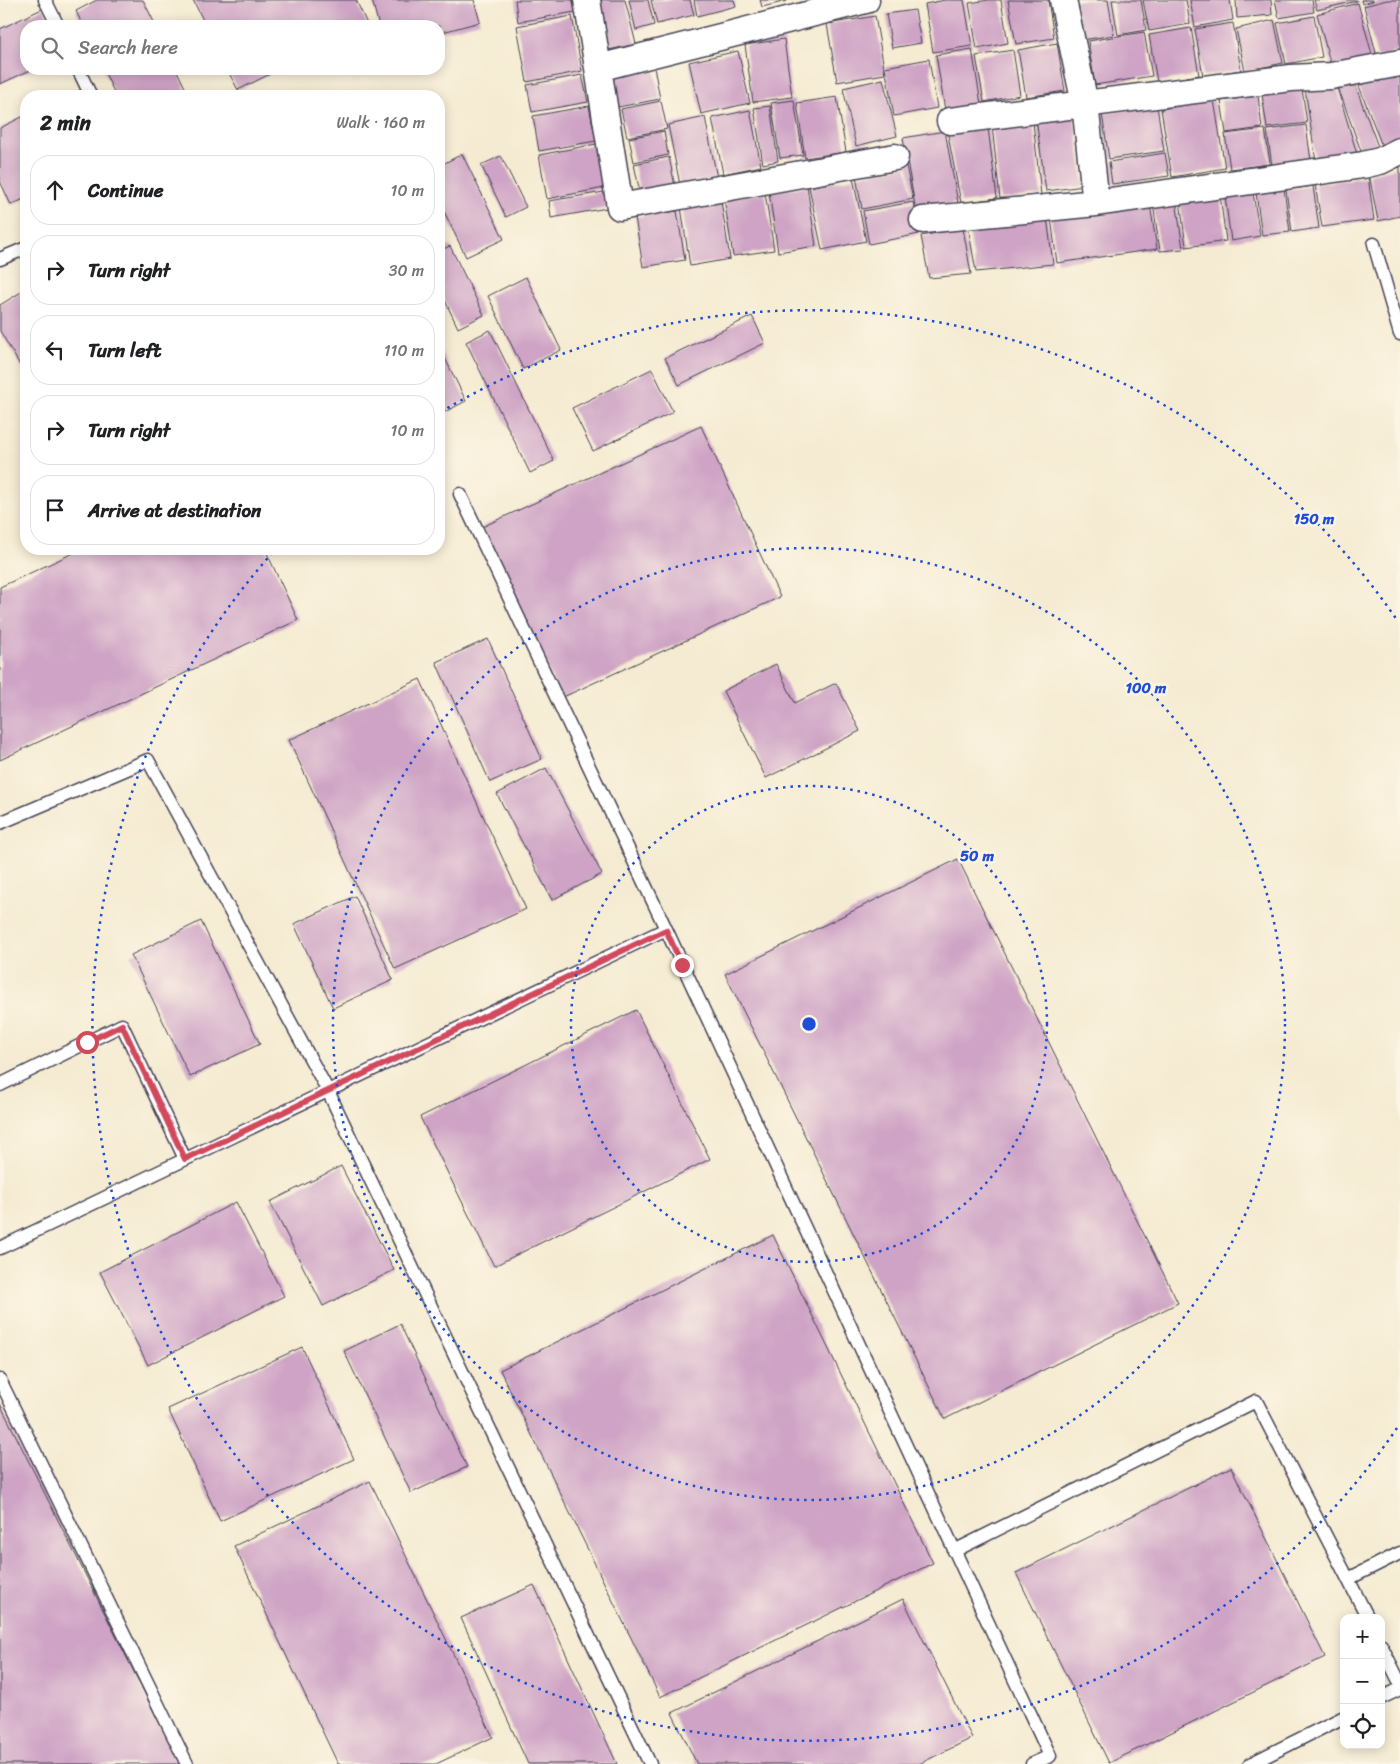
<!DOCTYPE html>
<html lang="en">
<head>
<meta charset="utf-8">
<style>
	body { margin:0; font-family:Sriracha,sans-serif; background:#f2f2f2; color:#202124 }
	.controls { position:absolute; right:15px; bottom:15px; display:grid; overflow:hidden; border-radius:10px; box-shadow:0 2px 12px #0003 }
	.controls button { width:45px; height:45px; display:grid; place-items:center; padding:0; border:0; border-bottom:1px solid #e0e0e0; background:#fff; color:#202124; font:25px sans-serif }
	.stop { position:absolute; width:15px; height:15px; margin:-11px; border:4px solid #d1495b; border-radius:50%; background:#fff }
	.stop.end { background:#d1495b; border-color:#fff; box-shadow:0 1px 5px #0008 }
	.list { margin:0; padding:0; list-style:none }
	h2 { display:flex; justify-content:space-between; align-items:center; height:65px; margin:0; padding:0 20px; font-size:21px }
	h2 small { font-size:16px; font-weight:400; color:#757577 }
	.list li { display:grid; grid-template-columns:32px 1fr auto; gap:15px; align-items:center; box-sizing:border-box; height:70px; margin:0 10px 10px; padding:0 10px; border:1px solid #e0e0e0; border-radius:20px }
	.list b { display:block; font-size:19px; white-space:nowrap }
	.list em { font-size:16px; font-style:normal; color:#757577 }
	.icon { flex:none; width:28px; height:28px; fill:none; stroke:currentColor; stroke-width:2; stroke-linecap:round; stroke-linejoin:round }
	.map { position:relative; flex:none; width:1400px; height:1764px; overflow:hidden }
	.search { position:absolute; background:#fff; box-shadow:0 2px 12px #0003; left:20px; top:20px; width:425px; height:55px; display:flex; align-items:center; gap:12px; box-sizing:border-box; padding:0 18px; border-radius:20px; color:#757577; font-size:19px }
	.panel { position:absolute; background:#fff; box-shadow:0 2px 12px #0003; left:20px; top:90px; width:425px; height:465px; border-radius:20px }
	.map>svg:first-child { display:block }
	.building { fill:#cea3c5 }
	.lines { fill:none; stroke-linecap:round; stroke-linejoin:round }
	.lane-casing { stroke:#424052; stroke-width:15 }
	.street-casing { stroke:#424052; stroke-width:29 }
	.lane { stroke:#fff; stroke-width:12 }
	.street { stroke:#fff; stroke-width:26 }
	.route { stroke:#d1495b; stroke-width:6 }
	.ring { fill:none; stroke:#1d4ed8; stroke-width:2.5; stroke-dasharray:2.5 5 }
	.centre { fill:#1d4ed8; stroke:#fcf5e5; stroke-width:2.5 }
	.ring-label { font-size:15px; text-anchor:middle; font-weight:bold; fill:#1d4ed8; stroke:#fcf5e5; stroke-width:5; stroke-linejoin:round; paint-order:stroke }
</style>
</head>
<body>
<div class="map">
<svg width="1400" height="1764" viewBox="0 0 1400 1764">
	<rect width="100%" height="100%" fill="#fcf5e5"/>
	<filter id="ink" filterUnits="userSpaceOnUse"><feTurbulence type="fractalNoise" baseFrequency=".02" numOctaves="2"/><feDisplacementMap in="SourceGraphic" scale="10" xChannelSelector="R" yChannelSelector="G"/><feConvolveMatrix kernelMatrix="1 2 1 2 8 2 1 2 1" color-interpolation-filters="sRGB"/></filter>
	<filter id="wash" filterUnits="userSpaceOnUse"><feTurbulence type="fractalNoise" baseFrequency=".0096" numOctaves="4" result="noise"/><feDisplacementMap in="SourceGraphic" scale="20" xChannelSelector="R" yChannelSelector="G"/><feGaussianBlur stdDeviation="1.12" result="paint"/><feColorMatrix in="noise" values="0 0 0 0 0 0 0 0 0 0 0 0 0 0 0 0 0 1.4 0 .05"/><feComposite in="paint" operator="in"/></filter>
	<g filter="url(#wash)">
		<rect width="100%" height="100%" fill="#f5ebd2"/>
		<g id="blocks">
			<!-- building -->
			<path class="building" d="M97,0H143L156,26H83L76,11Z
				M193,0H356L368,26H206Z
				M372,0H474L480,22L439,33V26H379Z
				M515,0H573L575,12L518,22Z
				M596,0H625L636,44L609,50Z
				M629,0H648L654,25L636,30Z
				M651,0H690L694,15L657,24Z
				M694,0H734L736,6L697,16Z
				M760,0H787V1L762,7Z
				M945,0H964L972,46L933,52L925,4Z
				M989,0H1001L1008,43L977,49L969,3Z
				M1008,0H1048L1054,38L1016,44Z
				M1075,0H1108L1114,35L1082,40Z
				M1112,0H1141L1146,30L1118,35Z
				M1143,0H1186L1190,24L1149,31Z
				M1190,0H1230L1233,20L1195,27Z
				M1236,0H1271L1272,15L1237,18Z
				M1275,0H1312L1314,12L1279,18Z
				M1314,0H1357V1L1317,10Z
				M1361,0H1373V1L1362,4Z
				M1387,0H1400V51L1377,57L1364,6Z
				M1358,3L1373,58L1332,69L1317,14Z
				M44,8L52,26H26V69H33L0,84V29Z
				M915,10L921,43L892,48L886,14Z
				M572,16L582,71L527,82L517,26Z
				M875,16L885,74L837,82L827,24Z
				M1314,16L1322,57L1286,64L1277,23Z
				M1274,20L1283,63L1245,71L1236,29Z
				M1233,23L1241,70L1203,76L1195,29Z
				M1191,28L1199,75L1157,82L1149,35Z
				M1144,32L1152,76L1095,85L1088,41Z
				M784,39L792,97L753,102L745,45Z
				M1057,43L1065,91L1026,97L1018,50Z
				M972,49L981,104L945,110L936,55Z
				M1013,50L1020,95L984,102L976,56Z
				M738,51L750,103L701,114L689,62Z
				M929,59L937,108L894,116L885,67Z
				M654,67L660,99L618,107L611,75Z
				M103,69H176L189,96H116Z
				M227,69H280L238,90Z
				M582,75L588,102L532,112L527,85Z
				M1391,76L1393,79L1400,76V138L1382,146L1359,86L1376,78L1378,82Z
				M883,79L897,136L856,146L843,88Z
				M1353,79L1380,152L1363,157L1337,84Z
				M1336,84L1357,154L1316,162L1305,88Z
				M1302,89L1307,123L1267,128L1262,94Z
				M81,90L84,96H67Z
				M1258,96L1262,128L1226,133L1221,101Z
				M837,97L846,152L805,158L797,103Z
				M794,100L803,155L780,158L771,103Z
				M1214,100L1225,168L1172,177L1161,109Z
				M661,101L667,129L627,137L621,109Z
				M589,106L596,141L539,151L533,116Z
				M770,106L778,161L763,164L754,108Z
				M1157,106L1164,151L1109,159L1102,114Z
				M750,110L761,166L723,174L712,118Z
				M1074,114L1084,186L1046,191L1036,119Z
				M26,115V198L11,205L0,181V128Z
				M705,117L717,178L680,185L668,125Z
				M1033,122L1041,195L1000,199L992,126Z
				M1306,125L1311,161L1272,166L1267,130Z
				M988,128L997,198L961,203L948,135Z
				M1265,129L1270,164L1230,169L1225,134Z
				M664,131L668,155L634,162L629,138Z
				M945,131L958,203L916,211L903,138Z
				M596,144L604,188L547,199L539,155Z
				M1165,153L1169,176L1112,184L1109,162Z
				M462,154L504,239L466,257L439,201V166Z
				M501,156L526,207L506,217L481,165Z
				M669,157L675,186L640,193L634,164Z
				M906,166L913,199L862,209L856,176Z
				M1400,167V216L1378,221L1369,174Z
				M1368,177L1374,220L1322,227L1315,184Z
				M853,178L866,241L822,250L809,187Z
				M807,186L816,246L778,252L769,192Z
				M1313,186L1319,228L1292,232L1286,190Z
				M1284,189L1290,232L1262,235L1256,193Z
				M604,192L607,208L551,218L549,201Z
				M765,193L774,250L733,256L724,198Z
				M1253,193L1260,236L1231,241L1225,196Z
				M1220,195L1226,241L1186,247L1180,200Z
				M1176,200L1183,249L1160,251L1153,204Z
				M721,201L730,259L690,266L681,207Z
				M913,202L919,234L869,244L863,211Z
				M1150,204L1157,249L1057,263L1051,218Z
				M677,211L685,260L643,267L635,217Z
				M1047,217L1053,264L976,272L968,226Z
				M963,228L971,274L929,278L921,236Z
				M450,246L484,315L458,328L439,288V251Z
				M526,277L561,350L523,369L488,296Z
				M26,289V365L21,367L0,331V305Z
				M752,316L765,343L679,385L665,358Z
				M490,330L554,461L530,473L466,342Z
				M439,346L466,401L439,415Z
				M652,369L673,412L593,451L572,408Z
				M701,426L780,597L561,698L482,527Z
				M82,549H265L298,620L0,760V587Z
				M488,639L542,759L490,782L436,662Z
				M776,664L795,703L836,683L860,731L766,778L723,691Z
				M420,679L526,909L395,969L289,740Z
				M546,768L602,874L552,900L497,794Z
				M958,859L1178,1303L945,1419L725,974Z
				M355,896L393,980L333,1008L294,924Z
				M201,921L260,1044L190,1077L131,955Z
				M636,1010L710,1159L494,1266L420,1117Z
				M341,1166L394,1270L323,1306L270,1202Z
				M236,1202L284,1296L148,1365L100,1272Z
				M773,1235L933,1563L660,1697L500,1370Z
				M400,1324L467,1467L411,1493L344,1351Z
				M302,1347L354,1459L220,1521L168,1409Z
				M0,1404L180,1764H0Z
				M1231,1467L1325,1657L1109,1763L1016,1573Z
				M370,1481L493,1737L436,1764H338L234,1546Z
				M534,1585L617,1764H528L461,1618Z
				M903,1599L972,1738L919,1764H697L672,1713Z"/>
		</g>
	</g>
	<g filter="url(#ink)">
		<use href="#blocks" fill-opacity="0" stroke="#424052" stroke-width="1"/>
		<g class="lines">
			<!-- lane casing -->
			<g class="lane-casing">
				<path id="lane" d="M45,0L58,26
					M78,69L91,96
					M1374,244L1400,334
					M0,259L26,248
					M460,494L666,929L1050,1756L1032,1764
					M0,823L148,760L328,1091L650,1764
					M0,1085L122,1025L185,1159
					M0,1248L666,929
					M0,1380L187,1764
					M954,1551L1256,1401L1348,1579L1400,1553
					M1348,1579L1368,1618
					M1381,1645L1400,1683
					M1381,1698L1400,1689
					M1250,1764L1344,1717"/>
			</g>
			<!-- street casing -->
			<g class="street-casing">
				<path id="street" d="M587,0L598,68L866,0
					M1063,0L1085,104L1096,203
					M598,68L620,207L895,157
					M950,121L1291,78L1331,76L1400,63
					M923,220L1096,203L1363,165L1380,161L1400,151"/>
			</g>
			<!-- lane -->
			<use href="#lane" class="lane"/>
			<!-- street -->
			<use href="#street" class="street"/>
		</g>
	</g>
	<g class="lines" filter="url(#ink)">
		<!-- route -->
		<path class="route" d="M87,1042L122,1025L185,1159L666,930L682,965"/>
	</g>
	<!-- distance rings -->
	<g class="ring">
		<circle cx="809" cy="1024" r="238"/>
		<circle cx="809" cy="1024" r="476"/>
		<path d="M1397 1428A714 714 0 1 1 274 551M441 412A714 714 0 0 1 1397 620"/>
	</g>
	<circle cx="809" cy="1024" r="8" class="centre"/>
	<g class="ring-label">
		<text x="1314" y="524">150 m</text>
		<text x="1146" y="693">100 m</text>
		<text x="977" y="861">50 m</text>
	</g>
</svg>
<div class="controls">
<button>+</button>
<button>−</button>
<button><svg class="icon" aria-label="locate" viewBox="0 0 24 24"><circle cx="12" cy="12" r="6"/><path d="M12 2v4M12 18v4M2 12h4M18 12h4"/></svg></button>
</div>
<div class="stop" style="left:87px;top:1042px"></div>
<div class="stop end" style="left:682px;top:965px"></div>
<div class="search"><svg class="icon" aria-label="search" viewBox="0 0 24 24"><circle cx="10" cy="10" r="6"/><path d="M15 15l6 6"/></svg>Search here</div>
<section class="panel">
<h2>2 min<small>Walk · 160 m</small></h2>
<ul class="list">
<li><svg class="icon" aria-label="ahead" viewBox="0 0 24 24"><path d="M12 20V5M6 11l6-6 6 6"/></svg><div><b>Continue</b></div><em>10 m</em></li>
<li><svg class="icon" aria-label="right" viewBox="0 0 24 24"><path d="M7 20v-9h11M14 6l5 5-5 5"/></svg><div><b>Turn right</b></div><em>30 m</em></li>
<li><svg class="icon" aria-label="left" viewBox="0 0 24 24"><path d="M17 20v-9H6M10 6l-5 5 5 5"/></svg><div><b>Turn left</b></div><em>110 m</em></li>
<li><svg class="icon" aria-label="right" viewBox="0 0 24 24"><path d="M7 20v-9h11M14 6l5 5-5 5"/></svg><div><b>Turn right</b></div><em>10 m</em></li>
<li><svg class="icon" aria-label="arrive" viewBox="0 0 24 24"><path d="M6 21V4h12l-3 4 3 4H6"/></svg><div><b>Arrive at destination</b></div></li>
</ul>
</section>
</div>
</body>
</html>
